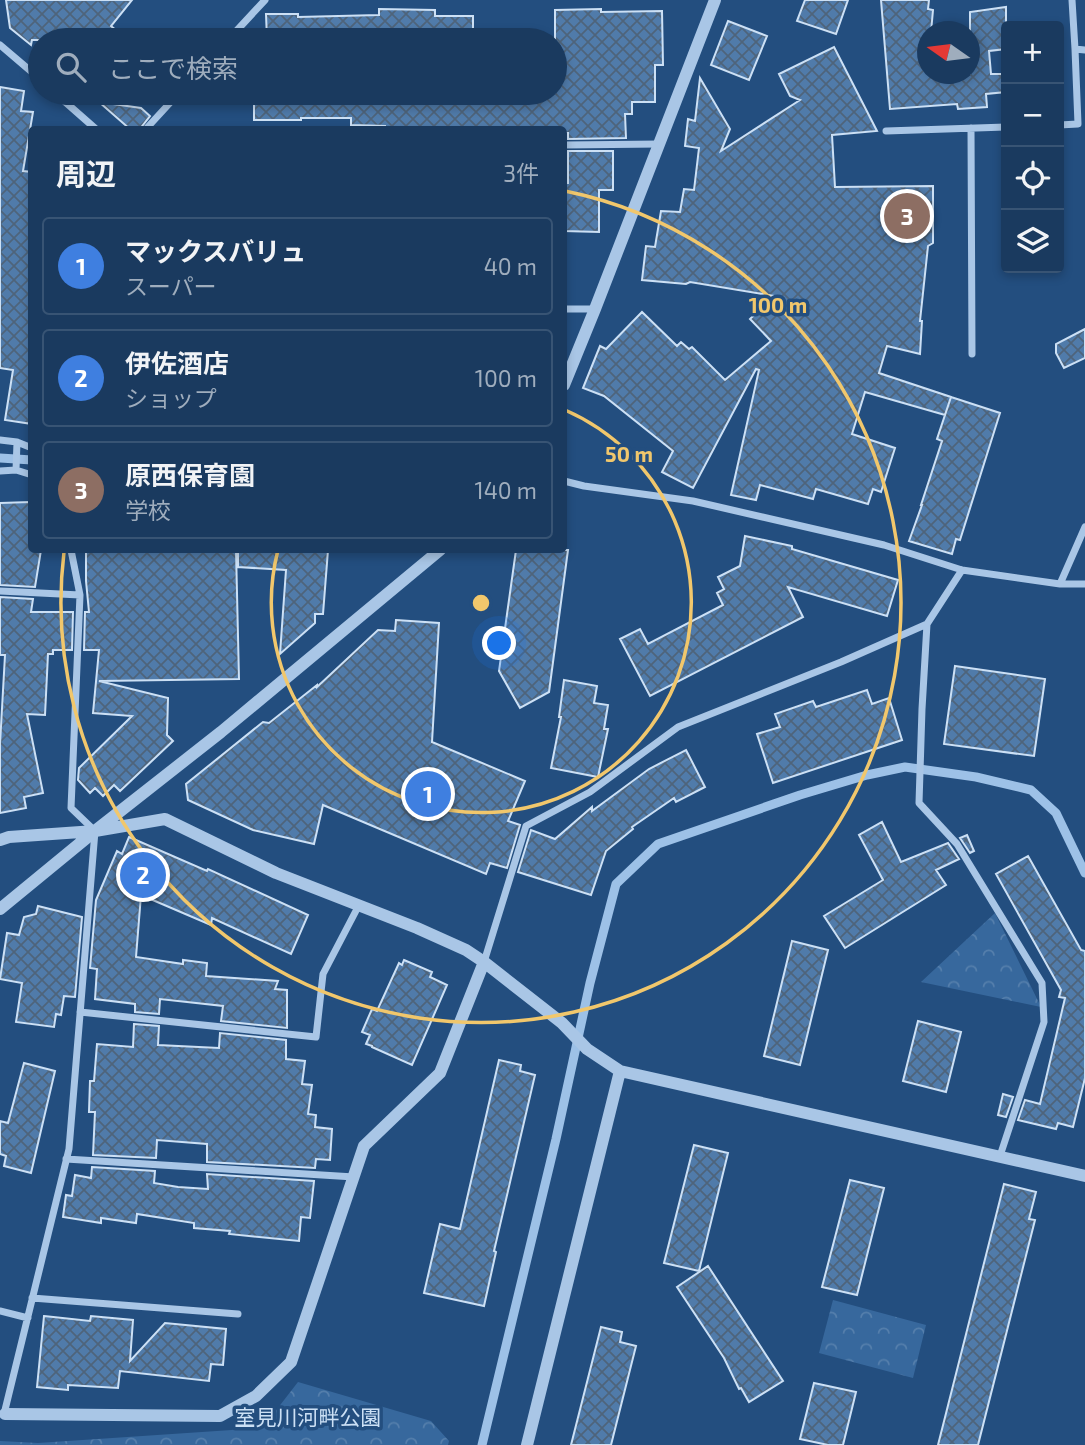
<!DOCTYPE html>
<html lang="ja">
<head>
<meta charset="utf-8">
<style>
	body { margin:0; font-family:"Exo 2","Noto Sans JP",sans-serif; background:#274568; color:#f1f3f6 }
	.controls { position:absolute; right:21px; top:21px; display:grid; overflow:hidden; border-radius:7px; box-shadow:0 4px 10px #0003 }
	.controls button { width:63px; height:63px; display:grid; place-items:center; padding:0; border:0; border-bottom:2px solid #385474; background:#1a3a5f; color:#f1f3f6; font:35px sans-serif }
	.compass { position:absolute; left:917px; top:21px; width:63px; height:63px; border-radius:50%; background:#1a3a5f; box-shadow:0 4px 10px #0003; rotate:284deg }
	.you { position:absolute; left:500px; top:644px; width:24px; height:24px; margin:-18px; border:5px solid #fff; border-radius:50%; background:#1a73e8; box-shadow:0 0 0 10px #1a73e833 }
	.badge { display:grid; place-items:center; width:46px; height:46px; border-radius:50%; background:#8bbbb9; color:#fff; font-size:23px; font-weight:700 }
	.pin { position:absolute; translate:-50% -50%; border:4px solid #fff; box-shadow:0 2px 7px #0006 }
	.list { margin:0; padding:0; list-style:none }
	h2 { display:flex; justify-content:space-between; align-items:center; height:91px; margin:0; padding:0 28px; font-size:30px }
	h2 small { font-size:23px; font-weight:400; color:#9fadbd }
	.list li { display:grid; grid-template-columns:46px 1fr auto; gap:21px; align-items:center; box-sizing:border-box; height:98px; margin:0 14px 14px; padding:0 14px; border:2px solid #385474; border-radius:7px }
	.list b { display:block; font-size:26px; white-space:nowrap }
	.list p { margin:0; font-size:23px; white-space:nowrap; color:#9fadbd }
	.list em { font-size:23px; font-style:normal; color:#9fadbd }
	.icon { flex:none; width:38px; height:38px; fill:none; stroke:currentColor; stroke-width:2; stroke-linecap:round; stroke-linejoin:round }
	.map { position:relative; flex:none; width:1085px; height:1445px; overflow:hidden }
	.search { position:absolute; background:#1a3a5f; box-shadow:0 4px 10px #0003; left:28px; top:28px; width:539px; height:77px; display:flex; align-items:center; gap:18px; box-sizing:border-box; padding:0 24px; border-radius:38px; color:#9fadbd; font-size:26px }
	.panel { position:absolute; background:#1a3a5f; box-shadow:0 4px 10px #0003; left:28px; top:126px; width:539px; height:427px; border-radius:7px }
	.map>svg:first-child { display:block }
	.forest { fill:url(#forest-crowns) }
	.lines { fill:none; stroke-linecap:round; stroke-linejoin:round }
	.stream { stroke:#9dc1e7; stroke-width:9 }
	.building { fill:url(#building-cross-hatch); stroke:#cce0f5; stroke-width:2 }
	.minor { stroke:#a9c6e6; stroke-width:7 }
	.tertiary { stroke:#a9c6e6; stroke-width:12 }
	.ring { fill:none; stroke:#f1c76c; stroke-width:3.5 }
	.labels { text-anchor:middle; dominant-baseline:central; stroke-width:7; stroke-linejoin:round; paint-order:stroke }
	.park-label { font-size:21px; fill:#cce0f5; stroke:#234e7f }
	.centre { fill:#f1c76c; stroke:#234e7f; stroke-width:3.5 }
	.ring-label { font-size:21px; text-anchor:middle; font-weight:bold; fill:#f1c76c; stroke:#234e7f; stroke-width:7; stroke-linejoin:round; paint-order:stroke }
</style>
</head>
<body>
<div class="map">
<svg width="1085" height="1445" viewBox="0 0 1085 1445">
	<defs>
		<pattern id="forest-crowns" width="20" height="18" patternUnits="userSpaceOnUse" patternTransform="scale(1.75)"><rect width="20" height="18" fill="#37689d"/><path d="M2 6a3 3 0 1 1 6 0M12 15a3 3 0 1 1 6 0" fill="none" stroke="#557fac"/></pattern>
		<pattern id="building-cross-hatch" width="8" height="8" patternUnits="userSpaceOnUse" patternTransform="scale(1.75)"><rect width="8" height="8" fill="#507baa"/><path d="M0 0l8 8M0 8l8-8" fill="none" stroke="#4e647b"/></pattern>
	</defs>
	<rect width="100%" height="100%" fill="#234e7f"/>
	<!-- forest -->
	<path class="forest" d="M995,913L1041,1007L921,982Z
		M833,1300L926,1325L913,1378L819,1353Z
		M298,1382L431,1421L449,1441L448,1445H0V1441L38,1443L232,1430L274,1413Z"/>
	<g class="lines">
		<!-- stream -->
		<path class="stream" d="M0,458L32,460
			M482,1445L556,1139L590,983L616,884L658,844L800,795L867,775L905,767L976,777L1031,790L1056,813L1085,873"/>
	</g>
	<!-- building -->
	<path class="building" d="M6,0H132L111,26L128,40H32L31,45L10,28Z
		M805,0H848L836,34L797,21Z
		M881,0H929L928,9L933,10L931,32H928V74H970V12L1006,7V49L989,51L991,74H1006V92L986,94L987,107L958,109L957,104L890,109Z
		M379,9L435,10V16H473V40H267L266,14H298V17L379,15Z
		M601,9V12L662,11L663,65H655V102H632V114H625L626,138L568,139V133H564V130L427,128V130H385V126L351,125V118H301V120H254V93H555V10Z
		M728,21L767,36L749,80L711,65Z
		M834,47L877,131L832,135L835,187L933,186V243L928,246L920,321H922L920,354L887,346L879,373L951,397L945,415L865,392L852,434L895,448L881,492L873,489L868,504L816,489L813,499L760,485L756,500L731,495L759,370L756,369L693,488L662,472L673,451L604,396L583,388L600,346L606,349L642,312L677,346L681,342L689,349L692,347L725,380L771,341L750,319L774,296L690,282L686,284L642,280L646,246L655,247L661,211L680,212L684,189L694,190L699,148L685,146L688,119L695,121L700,78L730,129L721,151L800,100L790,96L779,74Z
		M0,87L24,91L21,111L33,112L23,171L32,172V424L5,420L13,370L0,368Z
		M99,102L141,108L150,116L139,130H131Z
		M568,151H613V190H599V232L564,231V183H568Z
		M1085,329V358L1064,368L1056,353V344Z
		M951,397L1000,413L960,540L956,539L952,554L909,541L922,505H921L942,441L937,439Z
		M30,502V536L32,537V550H41L35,587L0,585V503Z
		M745,536L792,546V549L898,580L887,616L788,587L803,617L650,696L620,639L640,629L648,644L723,605L717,593L724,589L718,577L740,566Z
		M86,550H236L239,679L99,681L168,698L167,735L173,741L120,791L114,785L103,796L95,788L90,793L78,780L79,768L132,716L93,713L99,650H84L85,612H89L86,581Z
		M238,550H328L323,614H315V623L280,654L286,570L238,567Z
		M516,550H568L549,692L520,708L499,671Z
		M0,597L33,599L31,612H73L72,650H53V654H48L45,715L27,714L43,793L24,797L26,808L0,813V744L5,655H0Z
		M396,620L439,623L432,742L525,781L508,821L520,825L507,868L490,863L486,874L323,805L314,844L253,830L188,800L186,784L263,722L269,723L317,685V687L378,630L395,631Z
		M955,666L1045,679L1034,756L944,744Z
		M564,680L597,686L594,703L608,705L604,729H608L598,777L551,768L561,717H559Z
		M867,690L872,704L889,698L902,740L773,783L757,734L780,727L775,714L813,701L816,707Z
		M686,750L705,787L676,802L674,798L632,827L633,829L606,851L591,895L518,872L531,830L555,839L592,807V811L649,769Z
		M882,822L901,862L948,843L959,859L936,870L946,885L845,948L824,916L883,880L859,835Z
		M967,835L974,851L970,853L960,838Z
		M129,837L207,871L208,869L308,915L291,954L212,918L211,925L141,895L136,957L183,964V960L207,963L206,976L278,981L275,989L287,990V1028L221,1021L223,1006L160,999L159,1014L135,1012V1004L95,999L97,969L90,968L96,900L117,851L122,854Z
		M1028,856L1081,950L1085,951V1078L1073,1127L1058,1123L1056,1129L1018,1120L1025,1100L1040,1104L1065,998L1059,997L1061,990L996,874Z
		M38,906L82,917L75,997L64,996L61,1015L56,1014L54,1027L16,1022L22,983L0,979L7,933L19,935L24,917L36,914Z
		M792,941L828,950L800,1065L764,1056Z
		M404,960L432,972L430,977L447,985L412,1065L372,1047V1046L366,1044L370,1035L362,1032L372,1009L377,1011L399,963L402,965Z
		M918,1021L961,1032L946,1092L903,1081Z
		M134,1024L159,1026L158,1045L219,1048L220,1033L286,1040V1059L305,1061L302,1084L312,1085L308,1114L316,1115L315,1127L332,1129L330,1160L316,1159L315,1168L207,1162V1144L157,1140L156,1158L93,1155L95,1112H89L90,1081H94L97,1044L133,1047Z
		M499,1060L521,1065L520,1071L535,1075L494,1251L496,1252L484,1306L424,1293L440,1224L460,1229Z
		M24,1063L55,1071L31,1173L4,1166L6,1156L0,1154V1121L8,1123Z
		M1003,1094L1013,1097L1006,1117L998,1115Z
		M694,1145L728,1153L699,1271L664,1263Z
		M92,1167L155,1171L154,1183L178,1187L208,1189L207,1174L314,1181L310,1218L301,1217L299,1241L229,1234L230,1231L194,1228V1223L137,1214L136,1223L101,1218V1223L63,1217L66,1195L72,1196L75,1175L91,1178Z
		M850,1180L884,1188L857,1295L822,1287Z
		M1004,1184L1036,1192L1029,1219L1035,1220L978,1445H938Z
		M708,1266L783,1381L749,1402L741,1388L739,1389L724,1358L677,1287Z
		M44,1316L90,1321L91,1316L133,1320L130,1361L165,1323L226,1329L223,1365L211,1364L209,1381L120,1371L118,1388L68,1385V1390L37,1387Z
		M601,1327L622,1332L620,1342L636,1346L611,1445H571Z
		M814,1383L856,1392L843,1445H828L800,1439Z"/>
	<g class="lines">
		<!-- minor -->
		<path class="minor" d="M1072,0L1075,49L1085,50
			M228,40L265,0
			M0,45L40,79
			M55,93L97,130
			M1059,125L1078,124L1075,49
			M971,128L972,354
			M145,130L179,93
			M886,131L1006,127
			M564,145L660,144
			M564,309H595
			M0,440L17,442L32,448
			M16,470L17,442
			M0,471L16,470L32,475
			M564,481L584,486L693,501L884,545L962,570L1060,584L1085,527
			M1060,584H1085
			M0,591L80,595
			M927,624L922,709L919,803L957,844L1042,983L1044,1022L1000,1156
			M484,962L526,826L590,792L678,727L841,662L927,624L962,570
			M80,1012L316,1037L323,974L359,905
			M66,1159L354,1177
			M32,1298L238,1314
			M0,1311L28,1318
			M4,1414L69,1149L95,831L71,808L80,595L71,550"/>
		<!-- tertiary -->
		<path class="tertiary" d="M564,385L595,309L715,0
			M0,840L9,837L95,831L165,819L276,873L417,928L466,950L484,962L562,1023L587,1049L620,1071L1085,1176
			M0,909L95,831L221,732L440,550
			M5,1414L220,1416L256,1396L291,1362L364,1146L440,1073L484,962
			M527,1445L620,1071"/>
	</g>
	<!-- distance rings -->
	<g class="ring">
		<path d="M565 410A210 210 0 1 1 278 550"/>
		<path d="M565 191A420 420 0 1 1 64 552"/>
	</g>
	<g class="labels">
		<!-- park labels -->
		<g class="park-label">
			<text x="308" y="1416">室見川河畔公園</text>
		</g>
	</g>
	<circle cx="481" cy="603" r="10" class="centre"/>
	<g class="ring-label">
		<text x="778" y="313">100 m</text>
		<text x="629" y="462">50 m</text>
	</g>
</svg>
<div class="controls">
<button>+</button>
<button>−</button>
<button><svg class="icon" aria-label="locate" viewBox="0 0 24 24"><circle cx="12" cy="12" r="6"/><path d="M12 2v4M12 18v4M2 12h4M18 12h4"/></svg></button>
<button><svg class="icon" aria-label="layers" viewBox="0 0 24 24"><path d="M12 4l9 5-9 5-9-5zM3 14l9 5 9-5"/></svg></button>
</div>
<svg class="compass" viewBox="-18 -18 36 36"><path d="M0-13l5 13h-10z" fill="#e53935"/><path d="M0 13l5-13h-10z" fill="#9fadbd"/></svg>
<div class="you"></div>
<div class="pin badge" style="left:428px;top:794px;background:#3f7fe0">1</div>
<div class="pin badge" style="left:143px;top:875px;background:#3f7fe0">2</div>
<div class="pin badge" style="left:907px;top:216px;background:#8d6e63">3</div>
<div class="search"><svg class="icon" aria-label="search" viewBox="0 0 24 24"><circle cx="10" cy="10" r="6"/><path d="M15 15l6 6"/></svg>ここで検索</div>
<section class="panel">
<h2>周辺<small>3件</small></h2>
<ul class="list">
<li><span class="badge" style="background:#3f7fe0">1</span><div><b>マックスバリュ</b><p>スーパー</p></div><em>40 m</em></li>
<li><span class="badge" style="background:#3f7fe0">2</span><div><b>伊佐酒店</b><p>ショップ</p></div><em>100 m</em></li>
<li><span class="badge" style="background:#8d6e63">3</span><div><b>原西保育園</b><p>学校</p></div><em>140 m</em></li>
</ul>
</section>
</div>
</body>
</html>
